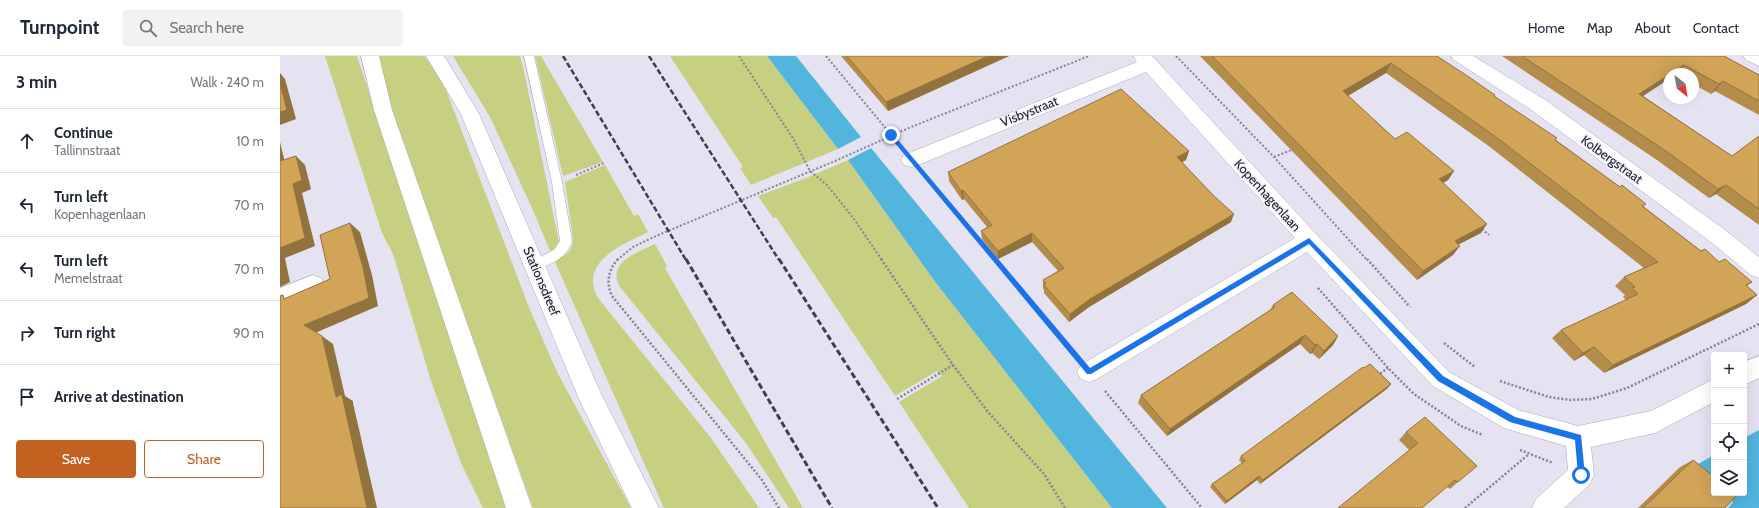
<!DOCTYPE html>
<html lang="en">
<head>
<meta charset="utf-8">
<style>
	body { margin:0; font-family:Cabin,sans-serif; background:#f2f2f3; color:#1f2937 }
	.controls { position:absolute; right:12px; bottom:12px; display:grid; overflow:hidden; border-radius:4px; box-shadow:0 4px 16px #0002 }
	.controls button { width:36px; height:36px; display:grid; place-items:center; padding:0; border:0; border-bottom:1px solid #e0e1e3; background:#fff; color:#1f2937; font:20px sans-serif }
	.compass { position:absolute; left:1383px; top:12px; width:36px; height:36px; border-radius:50%; background:#fff; box-shadow:0 4px 16px #0002; rotate:149deg }
	.stop { position:absolute; width:12px; height:12px; margin:-9px; border:3px solid #1a73e8; border-radius:50%; background:#fff }
	.stop.end { background:#1a73e8; border-color:#fff; box-shadow:0 1px 4px #0008 }
	.list { margin:0; padding:0; list-style:none }
	h2 { display:flex; justify-content:space-between; align-items:center; height:52px; margin:0; padding:0 16px; font-size:17px }
	h2 small { font-size:13px; font-weight:400; color:#747a83 }
	.list li { display:grid; grid-template-columns:26px 1fr auto; gap:12px; align-items:center; box-sizing:border-box; height:64px; padding:0 16px; border-top:1px solid #e0e1e3 }
	.list b { display:block; font-size:15px; white-space:nowrap }
	.list p { margin:0; font-size:13px; white-space:nowrap; color:#747a83 }
	.list em { font-size:13px; font-style:normal; color:#747a83 }
	.actions { display:flex; gap:8px; padding:12px 16px }
	.actions a { flex:1; padding:9px 0; border:1px solid #c26220; border-radius:4px; text-align:center; font-size:14px; color:#c26220 }
	.actions .main { background:#c26220; color:#fff }
	.icon { flex:none; width:22px; height:22px; fill:none; stroke:currentColor; stroke-width:2; stroke-linecap:round; stroke-linejoin:round }
	.map { position:relative; flex:none; width:1479px; height:452px; overflow:hidden }
	header { display:flex; align-items:center; gap:24px; box-sizing:border-box; height:56px; padding:0 20px; background:#fff; border-bottom:1px solid #e0e1e3 }
	header strong { font-size:19px }
	nav { display:flex; gap:22px; margin-inline-start:auto; font-size:14px }
	.search { width:280px; height:36px; background:#f2f2f3; display:flex; align-items:center; gap:10px; box-sizing:border-box; padding:0 14px; border-radius:4px; color:#747a83; font-size:15px }
	main { display:flex }
	aside { flex:1; background:#fff }
	.map>svg:first-child { display:block }
	.green { fill:#c6d080 }
	.water { fill:#52b5dd }
	.lines { fill:none; stroke-linecap:round; stroke-linejoin:round }
	.service-casing { stroke:#aba9b8; stroke-width:1 }
	.minor-casing { stroke:#aba9b8; stroke-width:1 }
	.secondary-casing { stroke:#aba9b8; stroke-width:1 }
	.path-far1 { stroke:#868490; stroke-width:2; stroke-dasharray:2 2; stroke-linecap:butt }
	.path { stroke:#868490; stroke-width:2.5; stroke-dasharray:2 2; stroke-linecap:butt }
	.service { fill:#fff; fill-rule:evenodd }
	.minor { fill:#fff; fill-rule:evenodd }
	.secondary { fill:#fff; fill-rule:evenodd }
	.rail-far1 { stroke:#413f47; stroke-width:2.5; stroke-dasharray:5.5 2.5; stroke-linecap:butt }
	.rail { stroke:#413f47; stroke-width:3; stroke-dasharray:6 3; stroke-linecap:butt }
	.wall { fill:#b48d4c }
	.shaded-wall { fill:#92733e }
	.building { fill:#d1a458; stroke:#92733e }
	.route { fill:#1a73e8 }
	.labels { text-anchor:middle; dominant-baseline:central; stroke-width:3; stroke-linejoin:round; paint-order:stroke }
	.street-label { font-size:13px; fill:#1f1e24; stroke:#f2f0fd }
</style>
</head>
<body>
<header>
<strong>Turnpoint</strong>
<div class="search"><svg class="icon" aria-label="search" viewBox="0 0 24 24"><circle cx="10" cy="10" r="6"/><path d="M15 15l6 6"/></svg>Search here</div>
<nav><a>Home</a><a>Map</a><a>About</a><a>Contact</a></nav>
</header>
<main>
<aside>
<h2>3 min<small>Walk · 240 m</small></h2>
<ul class="list">
<li><svg class="icon" aria-label="ahead" viewBox="0 0 24 24"><path d="M12 20V5M6 11l6-6 6 6"/></svg><div><b>Continue</b><p>Tallinnstraat</p></div><em>10 m</em></li>
<li><svg class="icon" aria-label="left" viewBox="0 0 24 24"><path d="M17 20v-9H6M10 6l-5 5 5 5"/></svg><div><b>Turn left</b><p>Kopenhagenlaan</p></div><em>70 m</em></li>
<li><svg class="icon" aria-label="left" viewBox="0 0 24 24"><path d="M17 20v-9H6M10 6l-5 5 5 5"/></svg><div><b>Turn left</b><p>Memelstraat</p></div><em>70 m</em></li>
<li><svg class="icon" aria-label="right" viewBox="0 0 24 24"><path d="M7 20v-9h11M14 6l5 5-5 5"/></svg><div><b>Turn right</b></div><em>90 m</em></li>
<li><svg class="icon" aria-label="arrive" viewBox="0 0 24 24"><path d="M6 21V4h12l-3 4 3 4H6"/></svg><div><b>Arrive at destination</b></div></li>
</ul>
<div class="actions"><a class="main">Save</a><a>Share</a></div>
</aside>
<div class="map">
<svg width="1479" height="452" viewBox="0 0 1479 452">
	<rect width="100%" height="100%" fill="#e5e2f2"/>
	<!-- green -->
	<path class="green" d="M45,0H77L226,452H203L181,407L151,325L113,198L102,177Z
		M96,0H144L163,26L250,254L278,318L351,452H253L110,51Z
		M173,0H240L244,15L278,181L279,186L276,192L270,195L252,152L210,61Z
		M255,0H261L323,106L283,120Z
		M390,0H487L558,93L471,129L460,112L463,111Z
		M568,104L656,227L832,452H689L619,346L662,320L657,315L615,340L496,161L493,162L478,140L526,122Z
		M325,109L354,160L358,158L368,176C342,189 298,206 318,242L431,382L479,452H384L275,206C285,197 292,199 293,183L285,126Z
		M375,188L387,210L385,212L523,452H509L466,387L340,231C326,206 357,197 375,188Z"/>
	<!-- water -->
	<path class="water" d="M487,0H516L581,81L558,93Z
		M591,92L887,452H832L656,227L568,104Z
		M1479,374V452H1448L1453,446L1445,437H1464V382Z
		M1434,399V426L1418,408Z"/>
	<g class="lines">
		<!-- service casing -->
		<g class="service-casing">
			<path id="service" d="M244,0H254L282,126L292,185C287,202 270,209 255,214L251,212L249,209L251,206L274,194L280,185L272,126Z"/>
		</g>
		<!-- minor casing -->
		<g class="minor-casing">
			<path id="minor" d="M853,0H872L1036,178L1169,316L1238,354L1298,370L1371,355L1434,323V346L1375,377L1311,391L1314,419L1310,428L1284,452H1252L1256,443L1288,414L1286,390L1224,372L1153,330L1027,196L817,323L809,326L801,323L797,316L801,309L1015,182L866,16L638,109L631,111L624,109L621,104L624,99L857,6Z
				M1171,0H1193L1264,43L1445,174L1479,201V222L1471,219L1431,186L1250,53L1174,4Z
				M1463,0H1479V10L1466,4Z
				M33,219L41,222L44,228L41,234L0,251V232Z
				M1479,300V322L1464,329V306Z"/>
		</g>
		<!-- secondary casing -->
		<g class="secondary-casing">
			<path id="secondary" d="M81,0H99L112,54L252,452H226L94,54Z
				M146,0H164L199,58L321,338L379,452H352L299,343L181,58Z"/>
		</g>
		<!-- path-far1 -->
		<path class="path-far1" d="M459,0L514,84L530,115L547,129L574,163L602,204
			M546,0L617,86
			M896,0L994,101L1087,204
			M994,101L1014,93
			M296,119L324,107
			M647,122L715,204
			M1202,173L1209,179
			M337,204L353,191L376,180L555,105L631,71L809,0"/>
		<!-- path -->
		<path class="path" d="M338,203C328,214 326,227 332,240L482,424L499,452
			M601,203L673,309L708,356L764,418L785,452
			M715,203L792,296
			M1087,203L1130,251
			M1038,232L1108,312L1134,338L1181,370L1203,379
			M1164,287L1195,311
			M1097,320L1108,312
			M1220,325L1269,341L1290,344L1312,343L1347,332L1479,268
			M825,335L922,452
			M617,343L673,309
			M1240,394L1273,407
			M1185,452L1249,398"/>
		<!-- service -->
		<use href="#service" class="service"/>
		<!-- minor -->
		<use href="#minor" class="minor"/>
		<!-- secondary -->
		<use href="#secondary" class="secondary"/>
		<!-- rail-far1 -->
		<path class="rail-far1" d="M283,0L406,204
			M369,0L499,204"/>
		<!-- rail -->
		<path class="rail" d="M406,203L552,452
			M499,203L658,452"/>
	</g>
	<!-- wall -->
	<path class="wall" d="M561,0H729L608,55Z
		M920,0H1157L1276,84L1340,131L1366,148L1363,150L1421,195L1472,226L1467,230L1477,239L1466,248L1324,317L1304,299L1294,305L1272,282L1281,274L1346,244L1343,241L1345,239L1335,230L1344,221L1364,212L1210,91L1106,17L1068,40L1115,83L1174,115L1168,124L1163,127L1201,177L1178,188L1173,199L1137,224Z
		M1222,0H1444L1479,19V59L1435,35L1431,38L1413,28V18H1389L1363,40L1452,100L1479,80V169L1436,138L1429,142L1377,104Z
		M909,95L906,104L902,106L951,166L809,251L789,266L764,237V234L763,232V224L778,215L752,186L718,203L702,183L701,175L707,171L684,143L682,144L669,125L668,116Z
		M993,249L1058,280L1053,289L1039,303L1032,297L1030,298L1020,288L887,380L858,347L861,339L990,254Z
		M1108,332L980,428L977,424L945,448L930,431L932,428L962,407L959,404L961,400Z
		M1126,376L1178,426L1170,433L1167,431L1119,384Z
		M1413,404L1430,418L1434,416V437L1445,452H1358L1400,411Z"/>
	<!-- shaded-wall -->
	<path class="shaded-wall" d="M708,0H729L608,55L606,46Z
		M1111,7L1106,17L1059,45L1063,35Z
		M1404,9L1397,18H1391Z
		M0,17L5,23L16,63L0,69Z
		M1389,19V23L1351,48L1359,38Z
		M1443,25L1435,35L1431,38L1439,28Z
		M0,86L7,115L0,109Z
		M909,95L906,104L895,110L897,101Z
		M16,100L25,109L31,133L22,137L35,190L5,202L10,226L0,231V192L13,128Z
		M1174,115L1168,124L1153,133L1159,123Z
		M1446,129L1436,138L1429,142L1438,133Z
		M683,134L684,143L682,144L681,135Z
		M954,158L951,166L809,251L789,266L790,258L810,243Z
		M70,167L80,176L92,219L98,250L35,277L24,269L89,242Z
		M1207,168L1201,177L1168,194L1175,185Z
		M752,177V186L718,203V195Z
		M1180,190L1173,199L1137,224L1143,215Z
		M1477,239L1466,248L1324,317L1333,309Z
		M1025,279L1020,288L887,380L890,373Z
		M42,280L53,288L65,340L73,345V347L97,452H87L56,341Z
		M1058,280L1053,289L1039,303L1044,295Z
		M1037,288L1032,297L1030,298L1035,289Z
		M1314,291L1304,299L1294,305L1303,297Z
		M1111,328L1108,332L980,428L983,424Z
		M979,420L977,424L945,448L947,445Z"/>
	<!-- building -->
	<path class="building" d="M567,0H708L606,46Z
		M932,0H1157L1186,19L1215,39L1214,40L1277,82L1275,84L1340,131L1342,129L1366,148L1362,150L1421,195L1425,193L1439,206L1445,203L1472,226L1466,229L1477,239L1333,309L1314,291L1303,297L1281,274L1358,238L1352,232L1355,231L1344,221L1378,206L1216,81L1111,7L1063,35L1115,83L1127,76L1174,115L1159,123L1207,168L1175,185L1180,190L1143,215Z
		M1242,0H1444L1479,19V45L1443,25L1439,28L1404,9L1391,18H1389V19L1359,38L1452,100L1479,80V153L1446,129L1438,133L1386,95Z
		M0,27L7,54L0,56Z
		M841,33L909,95L897,101L933,139L954,158L810,243L790,258L764,229L766,228L763,224L784,212L752,177L718,195L701,175L712,169L683,134L681,135L668,116Z
		M16,100L22,124L13,128L25,182L0,192V105Z
		M70,167L83,211L89,242L24,269L42,280L56,341L62,338V339L87,452H0V240L3,239L4,243L50,223L40,179Z
		M1012,236L1058,280L1044,295L1037,288L1035,289L1025,279L890,373L861,339L995,251L993,249Z
		M1090,308L1111,328L983,424L979,420L947,445L932,428L965,405L961,400L1083,311L1084,312Z
		M1145,361L1197,410L1178,426L1175,424L1142,452H1058L1138,387L1126,376Z
		M1413,404L1433,420L1434,419V437H1459L1445,452H1363Z"/>
	<!-- route -->
	<path class="route" d="M609,78H613L810,312L1029,182L1163,320L1235,361L1301,379L1305,419L1304,421L1301,422L1298,419L1295,384L1230,366L1158,325L1029,188L811,318H807L609,80Z"/>
	<g class="labels">
		<!-- street labels -->
		<g class="street-label">
			<text transform="translate(749 55) rotate(-22)">Visbystraat</text>
			<text transform="translate(1332 103) rotate(36)">Kolbergstraat</text>
			<text transform="translate(988 139) rotate(48)">Kopenhagenlaan</text>
			<text transform="translate(262 225) rotate(67)">Stationsdreef</text>
		</g>
	</g>
</svg>
<div class="controls">
<button>+</button>
<button>−</button>
<button><svg class="icon" aria-label="locate" viewBox="0 0 24 24"><circle cx="12" cy="12" r="6"/><path d="M12 2v4M12 18v4M2 12h4M18 12h4"/></svg></button>
<button><svg class="icon" aria-label="layers" viewBox="0 0 24 24"><path d="M12 4l9 5-9 5-9-5zM3 14l9 5 9-5"/></svg></button>
</div>
<svg class="compass" viewBox="-18 -18 36 36"><path d="M0-13l5 13h-10z" fill="#e53935"/><path d="M0 13l5-13h-10z" fill="#747a83"/></svg>
<div class="stop" style="left:1301px;top:419px"></div>
<div class="stop end" style="left:611px;top:79px"></div>
</div>
</main>
</body>
</html>
